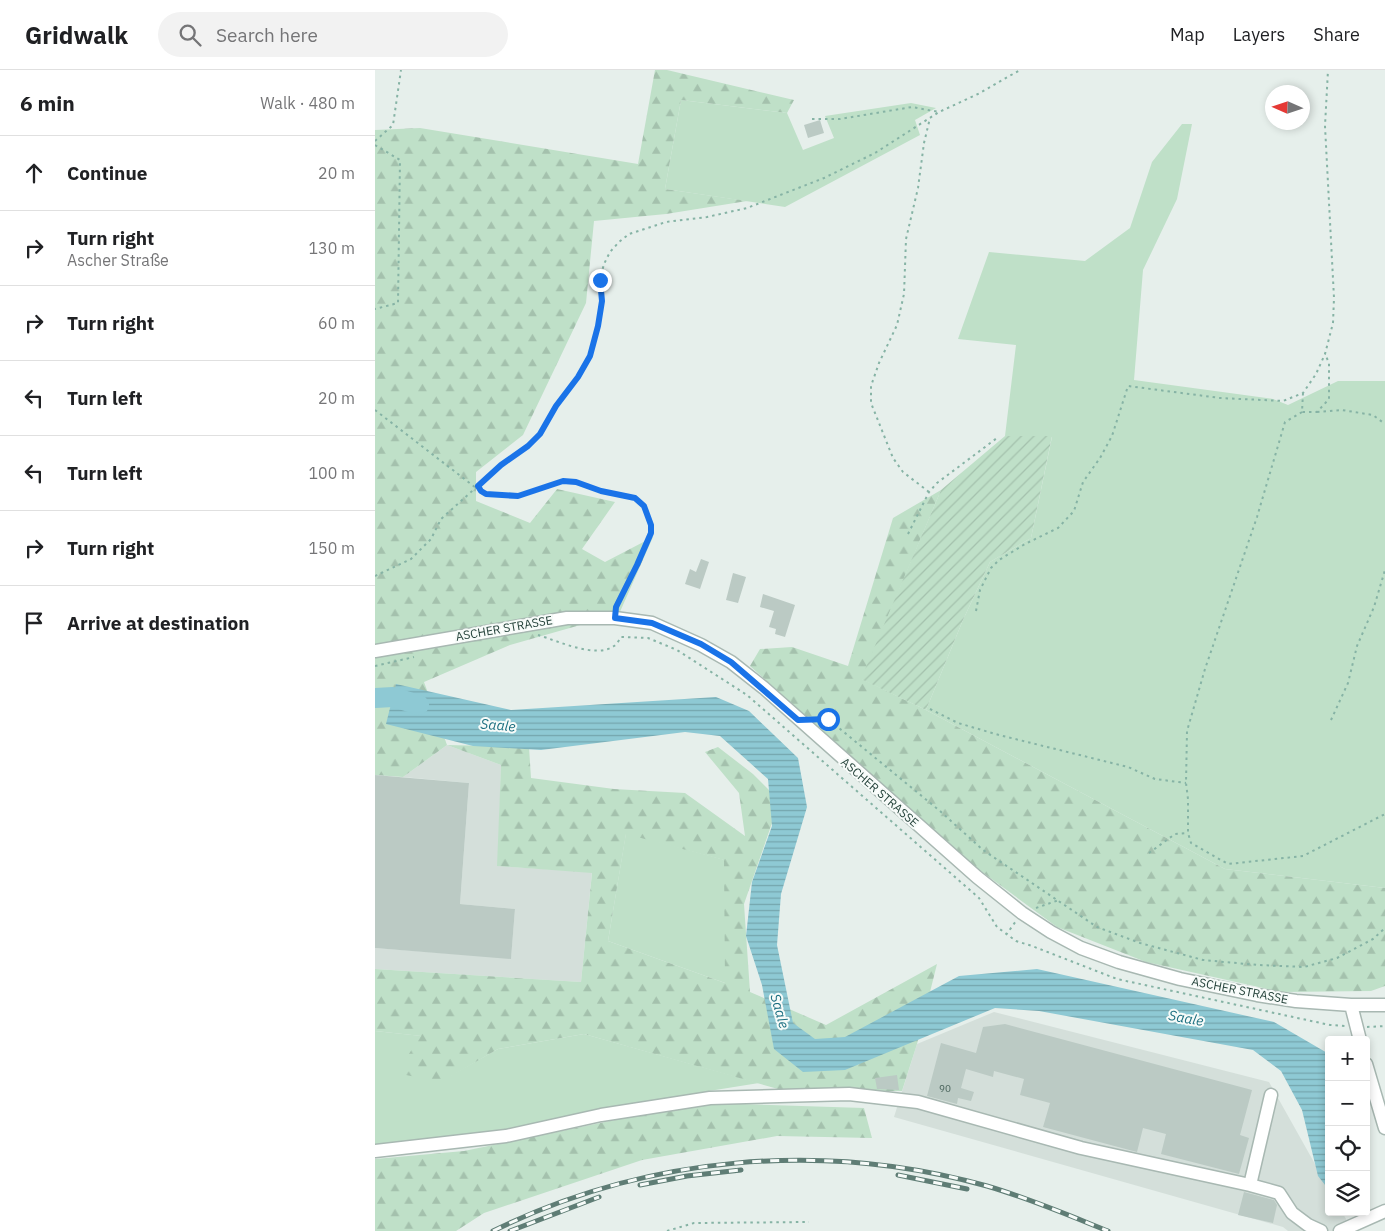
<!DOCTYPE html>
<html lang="en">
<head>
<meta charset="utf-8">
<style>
	body { margin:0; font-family:"IBM Plex Sans",sans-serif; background:#f2f2f2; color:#202124 }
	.controls { position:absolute; right:15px; bottom:15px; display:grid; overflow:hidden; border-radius:5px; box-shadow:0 2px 8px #0003 }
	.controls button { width:45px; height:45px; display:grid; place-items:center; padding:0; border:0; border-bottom:1px solid #e0e0e0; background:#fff; color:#202124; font:25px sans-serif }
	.compass { position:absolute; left:890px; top:15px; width:45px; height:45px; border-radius:50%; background:#fff; box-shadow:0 2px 8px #0003; rotate:273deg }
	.stop { position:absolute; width:15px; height:15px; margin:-11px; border:4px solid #1a73e8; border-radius:50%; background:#fff }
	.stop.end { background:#1a73e8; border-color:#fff; box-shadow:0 1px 5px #0008 }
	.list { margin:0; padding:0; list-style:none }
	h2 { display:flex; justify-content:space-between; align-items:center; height:65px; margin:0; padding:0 20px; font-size:21px }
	h2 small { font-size:16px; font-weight:400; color:#757577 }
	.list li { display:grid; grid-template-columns:32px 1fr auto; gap:15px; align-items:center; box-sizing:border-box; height:75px; padding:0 20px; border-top:1px solid #e0e0e0 }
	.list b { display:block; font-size:19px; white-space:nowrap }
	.list p { margin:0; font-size:16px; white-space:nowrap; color:#757577 }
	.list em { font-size:16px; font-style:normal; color:#757577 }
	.icon { flex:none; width:28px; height:28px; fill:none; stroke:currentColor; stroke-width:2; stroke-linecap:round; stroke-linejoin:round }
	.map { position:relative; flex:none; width:1010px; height:1161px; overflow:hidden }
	header { display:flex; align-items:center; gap:30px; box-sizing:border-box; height:70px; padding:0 25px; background:#fff; border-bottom:1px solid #e0e0e0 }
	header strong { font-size:24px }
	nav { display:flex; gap:28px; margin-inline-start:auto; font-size:18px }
	.search { width:350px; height:45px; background:#f2f2f2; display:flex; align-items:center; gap:12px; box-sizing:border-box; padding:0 18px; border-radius:28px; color:#757577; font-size:19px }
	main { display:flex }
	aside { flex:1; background:#fff }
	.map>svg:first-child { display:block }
	.built { fill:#d4dfda }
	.grass { fill:#bfe0c8 }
	.forest { fill:url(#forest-firs); fill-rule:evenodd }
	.garden { fill:url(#garden-furrows) }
	.water { fill:url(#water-rules) }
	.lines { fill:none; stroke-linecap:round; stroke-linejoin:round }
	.river { stroke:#8ec9d4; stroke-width:20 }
	.building { fill:#bbcac4 }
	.minor-casing { stroke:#a8b8b2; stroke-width:15 }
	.path { stroke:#86b3a5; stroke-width:2; stroke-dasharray:2.5 4; stroke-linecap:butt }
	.minor { stroke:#fff; stroke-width:12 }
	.rail-casing { stroke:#5f7d75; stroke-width:5 }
	.rail { stroke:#f7fbf9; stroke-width:3; stroke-dasharray:9; stroke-linecap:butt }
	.route { stroke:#1a73e8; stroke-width:6 }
	.labels { text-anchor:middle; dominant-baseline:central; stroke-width:4; stroke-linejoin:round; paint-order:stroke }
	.number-label { font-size:10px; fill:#4a645c }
	.street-label { font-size:12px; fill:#24423a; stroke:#f7fbf9 }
	.water-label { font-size:14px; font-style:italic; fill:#1c6f80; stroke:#f7fbf9 }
</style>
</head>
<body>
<header>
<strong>Gridwalk</strong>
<div class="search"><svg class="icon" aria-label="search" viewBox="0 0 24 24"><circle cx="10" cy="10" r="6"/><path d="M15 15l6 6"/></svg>Search here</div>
<nav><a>Map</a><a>Layers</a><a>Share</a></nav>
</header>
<main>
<aside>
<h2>6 min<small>Walk · 480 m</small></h2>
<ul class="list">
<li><svg class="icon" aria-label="ahead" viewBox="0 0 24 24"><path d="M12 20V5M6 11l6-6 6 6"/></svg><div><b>Continue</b></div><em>20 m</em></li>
<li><svg class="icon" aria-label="right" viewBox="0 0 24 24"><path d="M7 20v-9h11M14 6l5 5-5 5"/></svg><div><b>Turn right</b><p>Ascher Straße</p></div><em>130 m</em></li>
<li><svg class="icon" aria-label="right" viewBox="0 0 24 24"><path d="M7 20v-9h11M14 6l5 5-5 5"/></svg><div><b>Turn right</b></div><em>60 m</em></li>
<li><svg class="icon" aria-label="left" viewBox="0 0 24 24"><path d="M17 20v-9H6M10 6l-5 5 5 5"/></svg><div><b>Turn left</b></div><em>20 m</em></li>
<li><svg class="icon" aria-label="left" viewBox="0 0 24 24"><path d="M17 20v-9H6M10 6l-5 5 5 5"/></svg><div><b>Turn left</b></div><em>100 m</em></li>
<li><svg class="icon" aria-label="right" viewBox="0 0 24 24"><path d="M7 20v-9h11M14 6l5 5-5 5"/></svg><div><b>Turn right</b></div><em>150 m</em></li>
<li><svg class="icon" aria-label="arrive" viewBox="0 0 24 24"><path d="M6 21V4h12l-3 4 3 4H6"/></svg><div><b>Arrive at destination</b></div></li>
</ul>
</aside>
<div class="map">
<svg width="1010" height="1161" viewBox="0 0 1010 1161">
	<defs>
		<pattern id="forest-firs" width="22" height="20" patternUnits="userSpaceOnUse" patternTransform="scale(1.25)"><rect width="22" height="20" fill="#bfe0c8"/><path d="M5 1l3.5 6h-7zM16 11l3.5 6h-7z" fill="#a4c1ad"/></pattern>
		<pattern id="garden-furrows" width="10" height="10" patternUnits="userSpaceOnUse" patternTransform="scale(1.25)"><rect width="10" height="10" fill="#bfe0c8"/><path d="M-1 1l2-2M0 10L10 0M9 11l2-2" fill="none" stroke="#a4c1ad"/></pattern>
		<pattern id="water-rules" width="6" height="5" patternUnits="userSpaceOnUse" patternTransform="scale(1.25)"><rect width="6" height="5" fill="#8ec9d4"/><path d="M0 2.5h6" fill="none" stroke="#74a5ad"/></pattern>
	</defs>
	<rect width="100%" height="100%" fill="#e6efeb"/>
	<!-- built -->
	<path class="built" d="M72,675L126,695L123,796L217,802L206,912L0,899V878L136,888L140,839L85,834L94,713L28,707Z
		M619,942L894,1012L954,1119V1142H967L978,1161H913L908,1157L519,1047L542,974Z"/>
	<!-- grass -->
	<path class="grass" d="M306,30L412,43L428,80L459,68L450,46L536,33L561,38L540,50L545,65L410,137L290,119Z
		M807,54H817L802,129L768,200L759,310L898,329L913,335L963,311H1010V818L850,799L551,640L588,550L615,492L656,468L677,367L630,366L641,275L583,269L614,182L710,191L755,158L777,92Z
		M251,763L350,790V913L233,871Z
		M0,961L47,966L66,1011L123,979L209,964L384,1013L334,1021L126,1063L0,1076Z"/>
	<!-- forest -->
	<path class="forest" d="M280,0H292L419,30L412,43L306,30L290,119L372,131L291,144L219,151L211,233L148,365L101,402V431L155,453L182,419L240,432L207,479L230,492L278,467L244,544L135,575L49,612L72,675L154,677L156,708L239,719L310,723L370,766L364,723L330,682L343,677L378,704L396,722L397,753L369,834L375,922L451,955L562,894L542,974L527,1021H410L209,964L123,979L66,1012L21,1003L46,966L0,961V899L206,912L217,803L122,796L126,695L72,675L28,707L0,705V60L45,58L263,94ZM251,764L349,790L350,913L233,871Z
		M566,420L487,609L551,640L850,799L1010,818V916L996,921L906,922L771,892L682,857L603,799L375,596L385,579L417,577L473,596L518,448Z
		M334,1033L489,1038L497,1068L402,1066L267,1090L109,1143L81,1161H0V1089L89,1081L264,1045Z"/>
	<!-- garden -->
	<path class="garden" d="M630,366H677L656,468L615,492L588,550L551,640L486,609L566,420Z"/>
	<!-- water -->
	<path class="water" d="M21,614L136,640L341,627L374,641L423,688L432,737L406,824L402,875L418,953L440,969L470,967L584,906L662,899L899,952L954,984V1120L943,1106L927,1040L906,1001L878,980L664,941L620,938L470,1000L428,1002L399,979L387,915L371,866L377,812L397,756L393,709L345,666L310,662L166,680L98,676L11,654Z"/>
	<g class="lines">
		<!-- river -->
		<path class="river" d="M0,628L18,627L44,635"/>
	</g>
	<!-- building -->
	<path class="building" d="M445,50L449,63L433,68L429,55Z
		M326,489L334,492L325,519L310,514L315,499L321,502Z
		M358,503L371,507L363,533L351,530Z
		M388,524L420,535L410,567L400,564L401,559L394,557L399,541L385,537Z
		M0,705L94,713L85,834L140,839L136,889L0,878Z
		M630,954L877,1020L865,1065L874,1068L864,1104L786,1084L791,1064L768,1058L762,1082L668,1057L675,1033L645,1025L649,1009L619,1001L618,1007L591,999L586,1018L599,1022L596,1031L583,1028L582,1034L552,1026L566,973L601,983L608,957Z
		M522,1005L524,1020L502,1019L500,1008Z
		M869,1122L899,1130L902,1135L898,1153L863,1145Z"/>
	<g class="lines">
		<!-- minor casing -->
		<g class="minor-casing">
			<path id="minor" d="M0,581L192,548H240L277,553L326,575L356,592L389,618L602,807L647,843L676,862L706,878L744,892L805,909L882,925L921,931L976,935H1010
				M976,935L985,970
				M991,994L1010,1058
				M0,1081L131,1066L226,1045L335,1028L474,1024L543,1032L706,1078L875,1115L896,1025
				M875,1115L904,1123L917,1143L933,1155L946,1161
				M965,1161L1010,1141"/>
		</g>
		<!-- path -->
		<path class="path" d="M437,49H465L537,37L564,42
			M0,71L18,55L26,0
			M0,75L25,90L23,233L0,239
			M928,323L927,342H942L954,329V293L950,284
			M0,340L105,421
			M927,342L910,352L882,447L830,599L812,661L811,713L813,729V763L816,773L853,794L928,786L1010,744
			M942,342L967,340L998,345L1010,354
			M103,416L106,421L111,424L143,427L188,411L201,412L227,421L260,429L269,436L276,455V463L262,495L241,536
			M554,422L528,402L518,388L496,333V316L504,293L522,255L529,224L531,169L543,118L549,73L555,48
			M533,464L554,422L562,413L622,368
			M0,506L36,489L56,469L66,449L126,395L153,376L165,364L181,337L203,307L215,286L223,256L227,231L225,209L229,194L235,182L244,172L254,164L291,152L332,147L372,138L449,108L500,83L564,42L603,24L645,0
			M601,541L605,520L616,498L624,490L650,474L683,458L699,441L708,412L725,388L737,366L753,316L845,328L908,331L928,323L941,304L950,284L958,253L959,228L950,56L953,0
			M163,565C183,571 221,589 239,576C242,574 244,570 246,567L273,568L302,580L372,625L604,828L622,857L641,871L657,876L742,909L955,955L970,956
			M0,596L39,587
			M555,639L583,653L624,665L753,697L780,709L811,713
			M442,649H453L565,741L608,780L722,857L765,873L828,890L883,895L929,897L962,888L998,869L1010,858
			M956,650L973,613L982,576L999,537L1010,500
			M774,783L800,764L813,763
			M661,838L684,830
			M631,865L641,851
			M992,957L1010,956
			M292,1161L319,1153L434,1152"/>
		<!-- minor -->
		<use href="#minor" class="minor"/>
		<!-- rail casing -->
		<g class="rail-casing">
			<path id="rail" d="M523,1105L592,1119
				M265,1115L312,1106L366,1100
				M118,1161C270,1086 448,1070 612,1116C653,1128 693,1145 733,1161
				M135,1161L224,1127"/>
		</g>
		<!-- rail -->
		<use href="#rail" class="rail"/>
	</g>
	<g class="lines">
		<!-- route -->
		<path class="route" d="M225,210L227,231L223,256L215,286L203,307L181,336L165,364L153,376L126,395L103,416L106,421L111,424L143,426L188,411L201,412L226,421L260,428L269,436L276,455V463L262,495L241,537L240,548L277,553L326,574L356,592L423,650L453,649"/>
	</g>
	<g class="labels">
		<!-- number labels -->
		<g class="number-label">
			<text x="570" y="1018">90</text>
		</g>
		<!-- street labels -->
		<g class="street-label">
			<text transform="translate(129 558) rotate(-10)">ASCHER STRASSE</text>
			<text transform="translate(505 722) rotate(41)">ASCHER STRASSE</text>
			<text transform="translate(865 920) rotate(11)">ASCHER STRASSE</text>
		</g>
		<!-- water labels -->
		<g class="water-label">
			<text transform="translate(123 655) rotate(5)">Saale</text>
			<text transform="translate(405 941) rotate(74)">Saale</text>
			<text transform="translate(811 948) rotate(10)">Saale</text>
		</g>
	</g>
</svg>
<div class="controls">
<button>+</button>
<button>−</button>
<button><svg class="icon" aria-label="locate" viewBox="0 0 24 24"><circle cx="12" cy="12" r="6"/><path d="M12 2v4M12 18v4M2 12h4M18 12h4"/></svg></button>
<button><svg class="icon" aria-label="layers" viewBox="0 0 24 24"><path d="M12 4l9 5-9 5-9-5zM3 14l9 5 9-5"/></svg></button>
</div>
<svg class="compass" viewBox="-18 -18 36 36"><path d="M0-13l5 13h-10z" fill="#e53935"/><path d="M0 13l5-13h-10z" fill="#757577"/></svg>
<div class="stop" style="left:453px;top:649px"></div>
<div class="stop end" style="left:225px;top:210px"></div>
</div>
</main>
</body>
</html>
